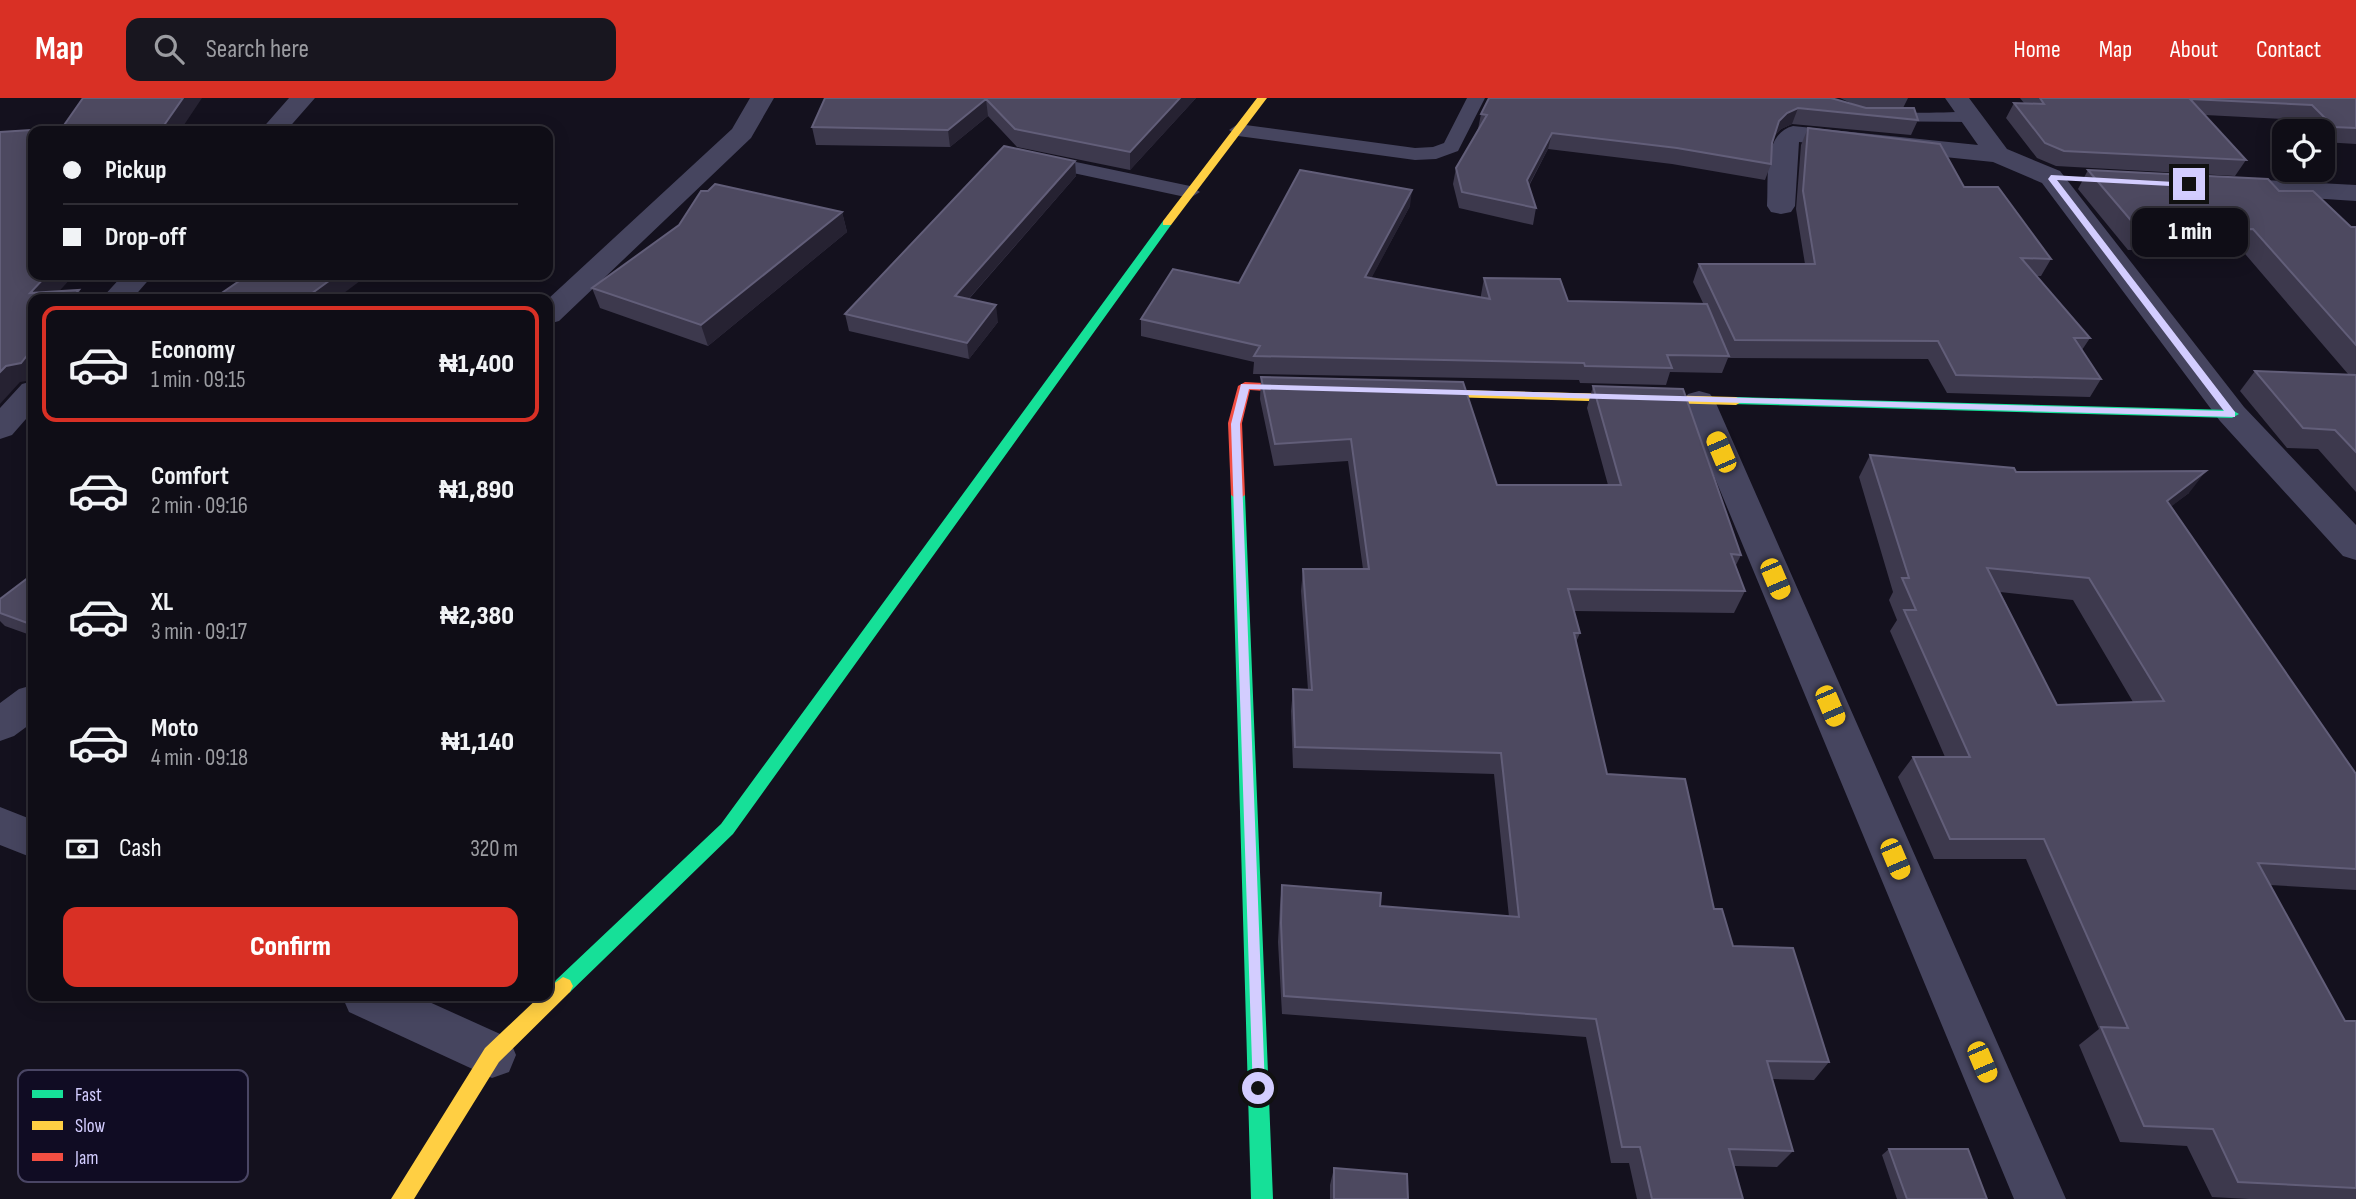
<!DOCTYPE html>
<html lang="en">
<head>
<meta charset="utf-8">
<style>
	:root { --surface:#0f0d16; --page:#18161f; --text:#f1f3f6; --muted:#9b9ca1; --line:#2f2d35; --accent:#d93025 }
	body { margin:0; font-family:"Sofia Sans Condensed",sans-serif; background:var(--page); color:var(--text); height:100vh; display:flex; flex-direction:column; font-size:26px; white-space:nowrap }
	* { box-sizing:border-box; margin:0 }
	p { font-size:23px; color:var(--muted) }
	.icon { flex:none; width:38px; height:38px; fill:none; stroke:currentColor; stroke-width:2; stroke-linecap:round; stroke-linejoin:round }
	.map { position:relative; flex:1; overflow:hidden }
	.side { position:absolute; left:28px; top:196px; width:525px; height:707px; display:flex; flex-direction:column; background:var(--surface); border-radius:14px; box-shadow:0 4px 18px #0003,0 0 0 2px var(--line) }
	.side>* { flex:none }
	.hud { position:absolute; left:28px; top:28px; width:525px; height:154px; border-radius:14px; box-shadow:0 4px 18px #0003,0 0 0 2px var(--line); display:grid; align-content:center; height:154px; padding:0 35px; background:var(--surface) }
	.controls { position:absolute; left:2272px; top:21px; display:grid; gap:14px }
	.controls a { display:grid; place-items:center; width:63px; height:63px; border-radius:14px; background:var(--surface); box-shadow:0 4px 18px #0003,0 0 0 2px var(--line); font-size:35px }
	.end { position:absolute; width:32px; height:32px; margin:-16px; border:9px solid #d3cdff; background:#111; box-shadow:0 0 0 4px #111 }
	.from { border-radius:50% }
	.bubble { position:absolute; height:49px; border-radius:14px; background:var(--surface); box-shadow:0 4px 18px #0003,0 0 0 2px var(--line); font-size:23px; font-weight:800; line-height:49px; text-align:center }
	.car { position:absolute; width:21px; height:42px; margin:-21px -10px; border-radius:9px; box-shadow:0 0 5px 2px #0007; background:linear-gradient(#f5c518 24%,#345 0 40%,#f5c518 0 76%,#345 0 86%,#f5c518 0) }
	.hud b { display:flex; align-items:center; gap:24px; height:66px; font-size:26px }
	.hud b+b { border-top:2px solid var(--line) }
	.hud i { width:18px; height:18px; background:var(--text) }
	ul { padding:12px 0 0; list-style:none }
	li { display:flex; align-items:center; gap:21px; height:116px; margin:0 14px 10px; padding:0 21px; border:4px solid transparent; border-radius:14px }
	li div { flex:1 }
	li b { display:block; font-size:26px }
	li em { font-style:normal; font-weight:800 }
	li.current { border-color:var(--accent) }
	li>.icon { width:63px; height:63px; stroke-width:1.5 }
	.pay { display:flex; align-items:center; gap:18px; height:77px; padding:0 35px; font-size:26px }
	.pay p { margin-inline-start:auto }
	.cta { display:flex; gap:14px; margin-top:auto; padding:14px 35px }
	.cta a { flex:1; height:80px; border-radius:14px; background:var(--accent); color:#fff; font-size:28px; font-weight:800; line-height:80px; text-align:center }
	header { display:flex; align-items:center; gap:42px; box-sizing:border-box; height:98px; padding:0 35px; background:var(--accent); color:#fff }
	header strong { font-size:33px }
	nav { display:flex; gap:38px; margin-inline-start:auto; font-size:24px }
	.search { width:490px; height:63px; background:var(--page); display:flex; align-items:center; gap:18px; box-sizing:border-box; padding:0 24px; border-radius:14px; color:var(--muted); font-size:26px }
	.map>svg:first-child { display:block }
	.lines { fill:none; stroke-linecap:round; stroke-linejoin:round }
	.lane { fill:#46455f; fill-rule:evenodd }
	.street { fill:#46455f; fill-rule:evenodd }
	.fast { fill:#16e098; fill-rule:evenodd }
	.slow { fill:#ffcf43; fill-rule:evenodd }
	.jam { fill:#f24e42; fill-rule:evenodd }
	.wall { fill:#3d394d; fill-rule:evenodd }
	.shaded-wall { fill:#262232 }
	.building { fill:#4d4960; stroke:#625e79; stroke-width:2; fill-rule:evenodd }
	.route { fill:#d3cdff }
	.key { fill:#100c23; stroke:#4a4665; stroke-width:2 }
	.key-label { font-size:19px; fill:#d3cdff }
</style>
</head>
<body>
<header>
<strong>Map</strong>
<div class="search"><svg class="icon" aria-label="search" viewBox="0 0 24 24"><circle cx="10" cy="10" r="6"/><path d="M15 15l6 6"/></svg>Search here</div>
<nav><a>Home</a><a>Map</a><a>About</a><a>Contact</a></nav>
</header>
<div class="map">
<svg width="2356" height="1101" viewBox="0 0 2356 1101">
	<rect width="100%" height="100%" fill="#14111e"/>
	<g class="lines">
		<path class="lane" d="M1467,0H1485L1458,53L1436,61L1415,62L1238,38L1229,32L1238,26L1415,50L1433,49L1444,45Z
			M1816,0H1834C1848,21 1946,13 1972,14L1981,19L1972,24L1860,23L1825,13Z
			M1038,56L1190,88L1200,94L1190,100L1031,66L1029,62L1031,58Z"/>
		<path class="street" d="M289,0H315L286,33H260Z
			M750,0H774L751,40L559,223L548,226V201L732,31Z
			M1945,0H1969L2007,51L2060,73L2244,309L2356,427V462L2343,458L2220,323L2042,85L1993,64L1799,44L1795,108L1791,114L1781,116L1771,114L1767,108C1769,82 1762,36 1793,28L1978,47Z
			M2225,80L2356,87V103L2216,94L2212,88L2216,82Z
			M123,177H153L132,201H101Z
			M33,283V313L12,337L0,341V310L22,286Z
			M1699,293L1710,296L1715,303L2066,1101H2014L1683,303L1688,296Z
			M33,587V624L14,638L0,643V605L19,591Z
			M0,709L33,722V760L0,747Z
			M342,898H416L509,940L516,957L509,974L492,980L349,914Z"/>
		<path class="fast" d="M1167,122L1171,123V127L733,736L570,894L563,897L556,894L553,888L556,882L721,726L1163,123Z
			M1736,299L2232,312L2239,316L2232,320L1731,306V300Z
			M1238,392L1245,397L1273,1101H1251L1231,397Z"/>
		<path class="slow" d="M1257,0H1267L1171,127H1163V123Z
			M1416,291L1736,299L1743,303L1736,307L1411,298L1409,295Z
			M563,879L570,882L573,888L570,894L499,964L414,1101H391L485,950L540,898H548V890Z"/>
		<path class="jam" d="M1245,284L1314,288L1321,292L1314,296L1250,292L1242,325L1245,397L1238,402L1231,397L1228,325L1238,288Z"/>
	</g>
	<path class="wall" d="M825,0H1196L1130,72L1017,49L988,18L950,49L816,47L812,29Z
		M1840,0H1908L1903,10L1918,22L1911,37L1792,26L1781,31L1774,38L1772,45L1771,66L1765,82L1672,66L1548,51L1529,88L1536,110L1533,127L1459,110L1453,86L1456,70L1478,31L1481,16L1855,7Z
		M2020,0H2356V46L2323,44L2322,43V33H2313L2302,22L2205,17L2246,62L2235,78L2056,68L2037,60L2006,20L2014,5H2024Z
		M1808,30L1964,89L2051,161L2041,178H2036L2090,240L2082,252L2101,281L2090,299L1947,295L1928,261L1728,260L1722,275L1670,274L1666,287L1580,285L1579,282L1253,276L1254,264L1141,238V221L1239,185L1410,108L1371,180L1481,200V197L1484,180L1568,203L1703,205L1693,184L1699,166H1805L1796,111L1801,47Z
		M1075,63L1076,78L969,201L998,224L969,261L849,233L845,216Z
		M2088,72L2279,93L2351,129H2356V394L2318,351L2287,350L2240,293L2255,273L2348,276L2240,150L2128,152L2078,91Z
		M842,114L847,134L708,248L600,210L592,190Z
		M1261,279L1497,387H1608L1587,310L1593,288L1741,457L1735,469L1745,493L1734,515L1574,513L1580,535L1576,544L1607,676L1714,811L1733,848L1829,964L1814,982L1772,981L1793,1053L1777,1069L1734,1068L1743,1101H1637L1629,1065H1611L1586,939L1282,916L1278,844L1280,807L1282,787L1380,808L1509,819L1494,676L1293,670L1291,613L1293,591L1308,592L1301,493L1303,471H1363L1348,363L1274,368L1260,301Z
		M1870,357L2189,395L2171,408L2356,676V792L2270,787L2345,923H2356V1101H2249L2212,1099L2187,1048L2120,1044L2079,947L2099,931L2026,761H1934L1898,679L1913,659H1945L1890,533L1897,522L1889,502L1893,494L1859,379ZM2000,494L2073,502L2133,604L2057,607Z
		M33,476V538L5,528L0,523V501Z
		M1889,1051L1987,1101H1897L1882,1057Z
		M1334,1070L1408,1101H1330V1087Z"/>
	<path class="shaded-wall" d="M183,0H202L180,33H160Z
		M1180,0H1196L1130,72V54Z
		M986,1L988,18L950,49L948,32Z
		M1798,10L1792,26L1781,31L1774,39L1779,23L1787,15Z
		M1552,35L1548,51L1523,98L1527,82Z
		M1075,63L1076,78L957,214L955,198Z
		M1412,92L1410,108L1363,196L1365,179Z
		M842,114L847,134L708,248L701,227Z
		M47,177H74L52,201L30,195Z
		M337,177H368L336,201H304Z
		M79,192L85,201H71Z
		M996,207L998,224L969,261L967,245Z
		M33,250V282L20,284L0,306V274L6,268Z
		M2206,373L2189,395L2151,424L2167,403Z"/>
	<path class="building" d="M83,0H183L160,33H33V177H47L30,195L79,192L71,201H33V250L21,265L6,268L0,274V34L62,30Z
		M825,0H1180L1130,54L1015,31L986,1L948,32L812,29Z
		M1489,0H1831L1866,10H1914L1918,22L1798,10L1787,15L1779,23L1772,45L1771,66L1677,50L1552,35L1527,82L1536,110L1462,94L1456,70L1487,17L1481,16Z
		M2040,0H2356V30L2334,29L2312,7L2190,1L2246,62L2064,53L2045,45L2014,5L2044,6Z
		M1808,30L1940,46L1964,89H1998L2051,161L2021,160L2090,240H2074L2101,281L1956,277L1938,243L1735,242L1699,166H1815L1803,93Z
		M1004,48L1075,63L955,198L996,207L967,245L845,216Z
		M1300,72L1412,92L1365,179L1490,201L1484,180L1560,181L1568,203L1707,206L1729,258L1667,257L1672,270L1585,268L1584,265L1254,258L1260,248L1141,221L1173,171L1239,185Z
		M2088,72L2268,81L2279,93H2313L2351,129H2356V247L2253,131L2140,133Z
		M715,86L842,114L701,227L592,190L679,127L701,93H708Z
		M248,177H337L304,201H213Z
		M2255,273L2356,277V354L2335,332L2303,330Z
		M1261,279L1463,284L1497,387H1621L1593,288L1683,291L1741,457L1731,456L1745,493L1568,491L1580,535H1574L1607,676L1685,681L1714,811H1722L1733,848L1793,850L1829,964L1767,963L1793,1053L1729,1051L1743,1101H1652L1640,1049H1622L1596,921L1284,898L1281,825L1282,787L1381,795L1380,808L1519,819L1501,655L1295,649L1293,591L1312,592L1303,471H1369L1351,341L1275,346Z
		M1870,357L2014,370L2016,374L2206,373L2167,403L2356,676V771L2258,765L2345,923H2356V1090L2238,1084L2213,1031L2144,1028L2101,929L2128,930L2044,741H1950L1913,659H1970L1904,512H1916L1902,480H1909ZM1987,470L2089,480L2164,603L2057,607Z
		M33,476V527L0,515V501Z
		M1889,1051H1968L1987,1101H1907Z
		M1334,1070L1407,1076L1408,1101H1334Z"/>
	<path class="route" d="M2051,77L2192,85L2189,89L2057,82L2235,314V319L1249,291L1240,326L1265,990L1263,995L1258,997L1253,995L1231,326L1241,286L2224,313L2048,81Z"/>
	<rect x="18" y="972" width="230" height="112" rx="10" class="key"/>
	<rect x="32" y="992" width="31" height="8" fill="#16e098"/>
	<rect x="32" y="1023" width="31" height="9" fill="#ffcf43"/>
	<rect x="32" y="1055" width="31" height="8" fill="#f24e42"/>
	<g class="key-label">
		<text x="75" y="1003">Fast</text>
		<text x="75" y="1034">Slow</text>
		<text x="75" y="1066">Jam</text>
	</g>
</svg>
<div class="controls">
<a><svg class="icon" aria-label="locate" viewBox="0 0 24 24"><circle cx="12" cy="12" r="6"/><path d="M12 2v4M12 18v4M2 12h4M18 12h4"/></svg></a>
</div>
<i class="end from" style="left:1258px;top:990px"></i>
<i class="end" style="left:2189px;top:86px"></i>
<div class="bubble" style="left:2132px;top:110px;width:116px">1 min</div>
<i class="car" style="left:1721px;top:354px;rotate:337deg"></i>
<i class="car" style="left:1775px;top:481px;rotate:157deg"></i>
<i class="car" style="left:1830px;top:608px;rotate:157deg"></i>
<i class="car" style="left:1895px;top:761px;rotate:157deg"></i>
<i class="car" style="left:1982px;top:964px;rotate:157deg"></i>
<div class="hud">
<b><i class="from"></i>Pickup</b>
<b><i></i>Drop-off</b>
</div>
<section class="side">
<ul>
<li class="current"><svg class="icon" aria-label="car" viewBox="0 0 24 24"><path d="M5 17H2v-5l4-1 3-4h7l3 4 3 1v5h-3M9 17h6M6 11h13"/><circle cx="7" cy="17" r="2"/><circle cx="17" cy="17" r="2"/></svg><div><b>Economy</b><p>1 min · 09:15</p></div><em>₦1,400</em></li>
<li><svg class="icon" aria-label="car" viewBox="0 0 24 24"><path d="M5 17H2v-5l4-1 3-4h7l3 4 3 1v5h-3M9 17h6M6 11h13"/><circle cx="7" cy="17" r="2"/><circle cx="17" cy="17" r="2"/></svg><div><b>Comfort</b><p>2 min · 09:16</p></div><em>₦1,890</em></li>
<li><svg class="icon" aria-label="car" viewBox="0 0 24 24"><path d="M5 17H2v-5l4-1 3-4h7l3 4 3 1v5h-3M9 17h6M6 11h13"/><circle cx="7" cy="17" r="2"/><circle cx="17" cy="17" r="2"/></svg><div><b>XL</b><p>3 min · 09:17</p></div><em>₦2,380</em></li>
<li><svg class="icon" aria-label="car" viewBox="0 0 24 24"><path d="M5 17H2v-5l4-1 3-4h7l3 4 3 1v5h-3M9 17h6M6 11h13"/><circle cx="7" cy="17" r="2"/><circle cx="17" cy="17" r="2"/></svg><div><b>Moto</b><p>4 min · 09:18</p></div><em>₦1,140</em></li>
</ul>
<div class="pay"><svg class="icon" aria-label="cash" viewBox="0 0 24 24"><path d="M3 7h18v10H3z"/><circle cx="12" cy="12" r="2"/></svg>Cash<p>320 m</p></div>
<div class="cta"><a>Confirm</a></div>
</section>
</div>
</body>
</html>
